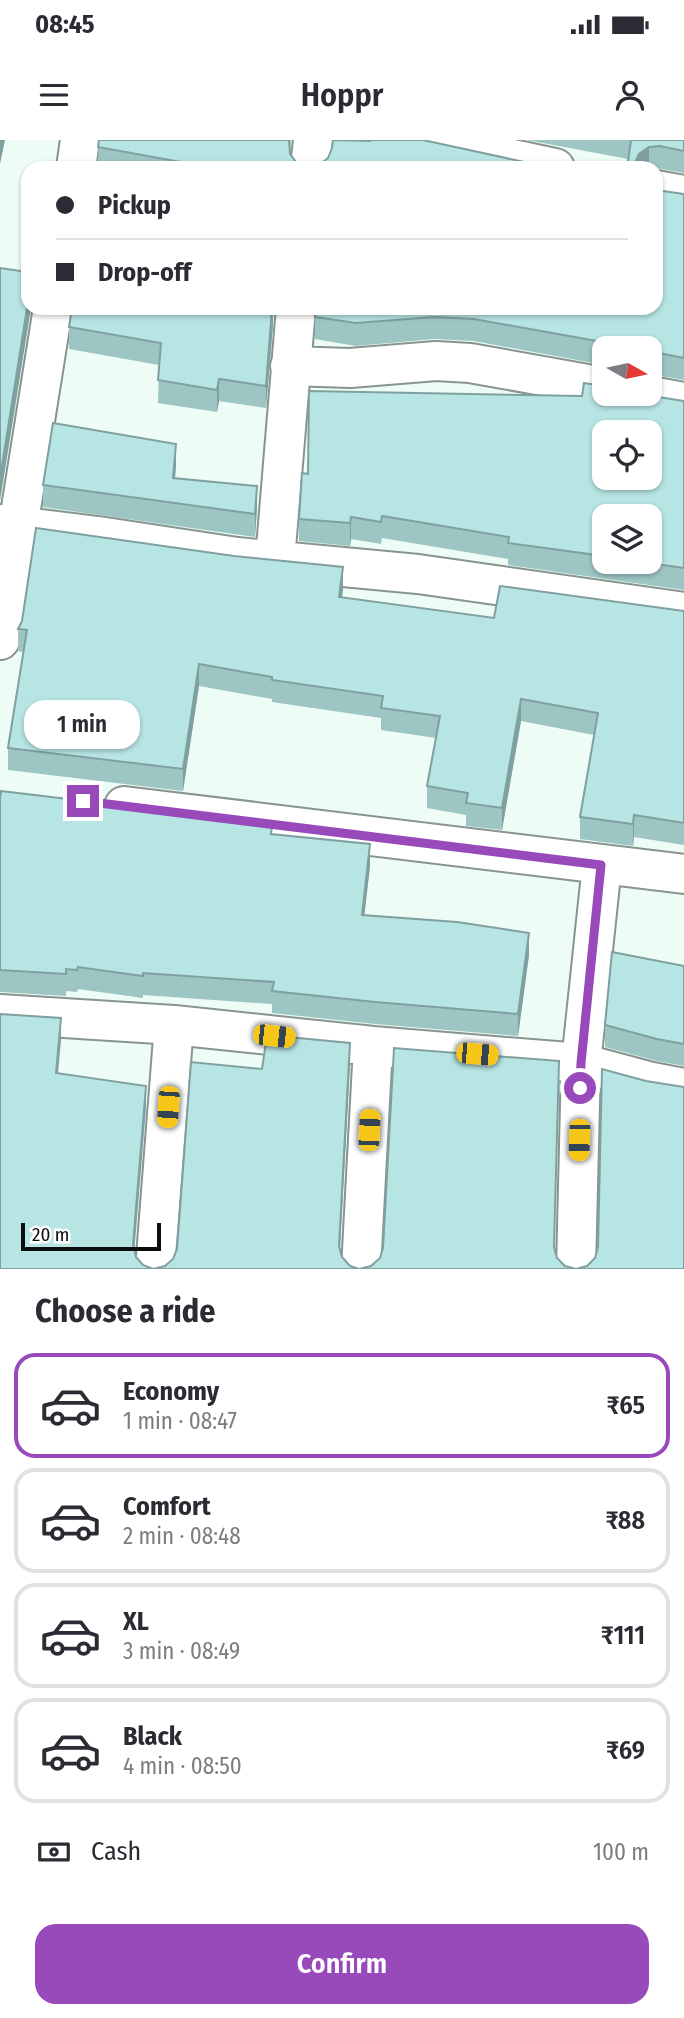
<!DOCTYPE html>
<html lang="en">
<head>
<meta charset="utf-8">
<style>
	:root { --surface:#fff; --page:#f7f7f7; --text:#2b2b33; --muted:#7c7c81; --line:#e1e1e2; --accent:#984abb }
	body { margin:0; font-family:"Fira Sans Condensed",sans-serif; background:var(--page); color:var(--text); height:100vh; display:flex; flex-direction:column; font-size:26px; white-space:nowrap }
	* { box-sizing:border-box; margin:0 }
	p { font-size:23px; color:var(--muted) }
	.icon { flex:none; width:38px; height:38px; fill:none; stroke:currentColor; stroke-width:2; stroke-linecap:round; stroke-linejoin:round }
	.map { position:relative; height:1129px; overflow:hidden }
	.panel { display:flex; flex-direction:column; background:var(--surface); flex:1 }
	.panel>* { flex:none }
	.banner { position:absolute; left:21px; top:21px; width:642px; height:154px; border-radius:21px; box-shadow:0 2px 5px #0004; display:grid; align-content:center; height:154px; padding:0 35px; background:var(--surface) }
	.needle { width:46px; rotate:99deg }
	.buttons { position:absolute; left:592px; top:196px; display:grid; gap:14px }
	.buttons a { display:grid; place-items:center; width:70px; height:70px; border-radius:14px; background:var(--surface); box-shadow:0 2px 5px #0004; font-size:35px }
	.scale { position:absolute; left:21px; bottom:18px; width:140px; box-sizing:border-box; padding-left:7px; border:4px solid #0a0e0c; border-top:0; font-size:19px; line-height:24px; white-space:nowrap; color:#0a0e0c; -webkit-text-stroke:5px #fff; paint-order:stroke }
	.end { position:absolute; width:32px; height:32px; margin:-16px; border:9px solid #984abb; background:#fff; box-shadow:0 0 0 4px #fff }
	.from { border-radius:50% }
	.bubble { position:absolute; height:49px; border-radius:21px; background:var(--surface); box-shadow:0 2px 5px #0004; font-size:23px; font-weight:600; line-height:49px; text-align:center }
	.car { position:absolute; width:21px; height:42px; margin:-21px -10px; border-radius:9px; box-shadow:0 0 5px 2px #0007; background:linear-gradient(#f5c518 24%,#345 0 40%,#f5c518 0 76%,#345 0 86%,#f5c518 0) }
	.banner b { display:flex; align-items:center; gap:24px; height:66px; font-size:26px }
	.banner b+b { border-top:2px solid var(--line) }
	.banner i { width:18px; height:18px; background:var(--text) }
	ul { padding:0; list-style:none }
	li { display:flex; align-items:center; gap:21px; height:105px; margin:0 14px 10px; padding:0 21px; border:4px solid var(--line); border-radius:21px }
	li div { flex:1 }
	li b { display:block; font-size:26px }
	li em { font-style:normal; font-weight:600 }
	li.selected { border-color:var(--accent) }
	li>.icon { width:63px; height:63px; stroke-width:1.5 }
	h2 { padding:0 35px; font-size:32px; line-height:84px }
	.pay { display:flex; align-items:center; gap:18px; height:77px; padding:0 35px; font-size:26px }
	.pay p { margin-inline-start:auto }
	.cta { display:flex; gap:14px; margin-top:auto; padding:14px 35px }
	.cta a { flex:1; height:80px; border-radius:21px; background:var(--accent); color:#fff; font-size:28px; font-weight:600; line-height:80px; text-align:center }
	.status { display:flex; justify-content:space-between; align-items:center; height:49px; padding:0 35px; background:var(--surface); direction:ltr }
	.status svg { height:19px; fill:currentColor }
	header { display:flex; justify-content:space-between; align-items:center; height:91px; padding:0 35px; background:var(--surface); font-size:32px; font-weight:600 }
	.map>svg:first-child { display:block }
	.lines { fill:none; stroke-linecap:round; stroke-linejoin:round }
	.street-casing { stroke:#87958e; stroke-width:42 }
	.street { stroke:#fff; stroke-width:38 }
	.wall { fill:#9dc5c4; fill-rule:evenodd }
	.shaded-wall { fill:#80a0a0 }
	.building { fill:#b7e5e4; stroke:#80a0a0; stroke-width:2; fill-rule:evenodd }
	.route { stroke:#984abb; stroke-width:9 }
</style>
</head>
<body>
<div class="status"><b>08:45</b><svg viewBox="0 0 49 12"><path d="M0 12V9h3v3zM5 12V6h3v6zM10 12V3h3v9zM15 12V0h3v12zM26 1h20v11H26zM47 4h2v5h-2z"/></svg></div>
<header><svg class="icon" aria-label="menu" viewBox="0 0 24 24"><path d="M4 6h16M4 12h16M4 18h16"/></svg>Hoppr<svg class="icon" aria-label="person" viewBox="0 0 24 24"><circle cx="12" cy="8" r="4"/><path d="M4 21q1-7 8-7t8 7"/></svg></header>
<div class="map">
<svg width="684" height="1129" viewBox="0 0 684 1129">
	<rect width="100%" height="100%" fill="#edfcf5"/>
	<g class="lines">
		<defs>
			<path id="street" d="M423,0L555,28
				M76,28L80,0
				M310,28L313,0
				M656,50L684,55
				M290,226L350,228L436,221L470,223L604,247
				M640,254L684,262
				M0,384L98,396L237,417L418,434L684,472
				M275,420L296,168
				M0,500L53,168
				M124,666L684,734
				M0,874L174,885L373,906L581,923L652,942L684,948
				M155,1129L174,885
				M361,1129L373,906
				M576,1129L581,923L602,725"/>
		</defs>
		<use href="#street" class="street-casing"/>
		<use href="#street" class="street"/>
	</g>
	<path class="wall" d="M99,0H291L290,14L297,23L307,27L529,28H98Z
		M527,0H684V33L656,28H627L628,19Z
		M680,54H684V240L649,234V208H604V225L474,201L434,199L356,206L315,199V177L656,168Z
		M273,185L266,268L219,261L217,272L158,263L159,225L69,209V187Z
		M604,254L684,261V450L508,425V419L382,398L381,404L351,399L350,406L299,401V379L308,334L582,256ZM604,376L649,422H604Z
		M176,326L175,338L257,368L255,397L43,367V345Z
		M343,449L342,457L494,478L684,471V705L634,697L633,706L580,699V677L594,595L521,581L502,690L466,686V675L427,668V646L436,598L381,590V578L272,562V559L199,546L183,651L8,630V608L23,512L18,511V489Z
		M0,658L176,675L272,694L370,726L364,775L529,815L518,896L375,884L272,873V864L143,855V858L78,849L77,852L66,851V856L0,852Z
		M684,826V926L657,921L605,907V885Z"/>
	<path class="shaded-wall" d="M0,0H5L0,24Z
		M649,7V28H634V25L639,14Z
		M28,162V168H31L0,361V338Z
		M273,168V185L266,268V246Z
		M219,239V261L217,272V250Z
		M176,304V326L173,360V338Z
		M257,346V368L255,397V374Z
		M351,377V399L350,406V383Z
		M343,427V449L339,479V457Z
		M199,524V546L183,651V629Z
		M521,559V581L502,690V668Z
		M634,675V697L633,706V684Z
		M370,704V726L362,797V775Z
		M529,793V815L518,896V874Z
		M61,878V900L56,955V933Z
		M350,903V926L339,1128V1106Z
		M146,946V968L133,1127V1105Z"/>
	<path class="building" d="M99,0H289L290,14L297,23L307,27L319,25L328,18L332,8L333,0L370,1V0H423L529,23L528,28H180L181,22L98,7Z
		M631,0H684V11L660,6L649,7L639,14L634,25L635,28H627Z
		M656,50L684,54V218L649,211V208H618L608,203L474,179L434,177L356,183L315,177L316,168H656Z
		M0,128L28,132V162L0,338Z
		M72,168H272L266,246L219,239L217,250L158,240L161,203L69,187Z
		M584,243L604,246V254H639L684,261V428L642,422H649V376H604V416L508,403L509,397L382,376L381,382L351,377L350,383L299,379L302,333L308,334L309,251L582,256ZM604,292H649V338H604Z
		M53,283L176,304L173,338L257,346L255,374L43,345Z
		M36,388L234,416L343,427L339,457L494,478L500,446L684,471V683L634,675L633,684L580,677L598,573L521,559L502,668L466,663L468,653L427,646L440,576L381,568L383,556L272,540V537L199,524L183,629L8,608L27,490L18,489L22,481Z
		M1,651L176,672V675L272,686L271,694L370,704L362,775L457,782L529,793L518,874L375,862L272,851L274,842L143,833V836L78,827L77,830L66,829V834L0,830V658Z
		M612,812L684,826V904L657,899L605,885Z
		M0,874L61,878L56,933L146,946L133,1105L136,1117L143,1125L153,1129L165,1126L173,1119L177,1109L191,922L262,929L267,895L350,903L339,1106L342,1117L350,1126L359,1129L371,1126L380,1118L383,1108L394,908L559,921L554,1107L557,1118L565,1126L576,1129L587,1126L595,1118L598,1107L602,929L646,941L684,947V1129H0Z"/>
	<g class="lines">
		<path class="route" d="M83,661L601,725L581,923L580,948"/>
	</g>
</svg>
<div class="buttons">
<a><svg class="needle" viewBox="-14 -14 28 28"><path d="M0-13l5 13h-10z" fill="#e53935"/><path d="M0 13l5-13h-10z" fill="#7c7c81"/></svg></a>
<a><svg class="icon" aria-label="locate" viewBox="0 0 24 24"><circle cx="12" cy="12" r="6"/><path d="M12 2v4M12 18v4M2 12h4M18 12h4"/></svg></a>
<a><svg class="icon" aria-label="layers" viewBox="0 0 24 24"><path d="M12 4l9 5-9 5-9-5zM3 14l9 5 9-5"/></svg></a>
</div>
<div class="scale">20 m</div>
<i class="end from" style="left:580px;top:948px"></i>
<i class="end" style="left:83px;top:661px"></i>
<div class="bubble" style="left:24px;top:560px;width:116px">1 min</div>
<i class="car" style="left:274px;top:896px;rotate:96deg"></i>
<i class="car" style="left:477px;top:914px;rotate:95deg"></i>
<i class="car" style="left:168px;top:967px;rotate:184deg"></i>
<i class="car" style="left:369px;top:990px;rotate:3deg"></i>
<i class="car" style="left:579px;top:1000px;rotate:182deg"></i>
<div class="banner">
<b><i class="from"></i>Pickup</b>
<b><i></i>Drop-off</b>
</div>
</div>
<section class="panel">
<h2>Choose a ride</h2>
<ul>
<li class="selected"><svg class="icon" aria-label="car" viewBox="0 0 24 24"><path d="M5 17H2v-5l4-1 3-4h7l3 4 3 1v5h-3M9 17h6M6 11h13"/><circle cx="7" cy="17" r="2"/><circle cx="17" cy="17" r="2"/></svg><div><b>Economy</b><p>1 min · 08:47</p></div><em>₹65</em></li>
<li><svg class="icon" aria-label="car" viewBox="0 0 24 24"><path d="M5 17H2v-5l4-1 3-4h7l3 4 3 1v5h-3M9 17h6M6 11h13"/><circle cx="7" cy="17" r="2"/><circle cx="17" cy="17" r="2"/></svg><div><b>Comfort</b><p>2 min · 08:48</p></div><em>₹88</em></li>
<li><svg class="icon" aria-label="car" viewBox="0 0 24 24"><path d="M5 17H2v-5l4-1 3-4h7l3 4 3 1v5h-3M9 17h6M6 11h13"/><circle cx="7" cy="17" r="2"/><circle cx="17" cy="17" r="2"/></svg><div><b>XL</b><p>3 min · 08:49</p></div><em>₹111</em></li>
<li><svg class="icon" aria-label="car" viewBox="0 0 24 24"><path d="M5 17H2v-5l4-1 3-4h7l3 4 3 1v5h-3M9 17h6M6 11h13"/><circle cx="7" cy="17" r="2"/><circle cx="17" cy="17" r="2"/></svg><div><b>Black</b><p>4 min · 08:50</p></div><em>₹69</em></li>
</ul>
<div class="pay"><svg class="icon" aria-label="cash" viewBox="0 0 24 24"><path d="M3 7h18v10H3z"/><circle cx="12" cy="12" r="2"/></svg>Cash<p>100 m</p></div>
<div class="cta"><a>Confirm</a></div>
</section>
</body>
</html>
